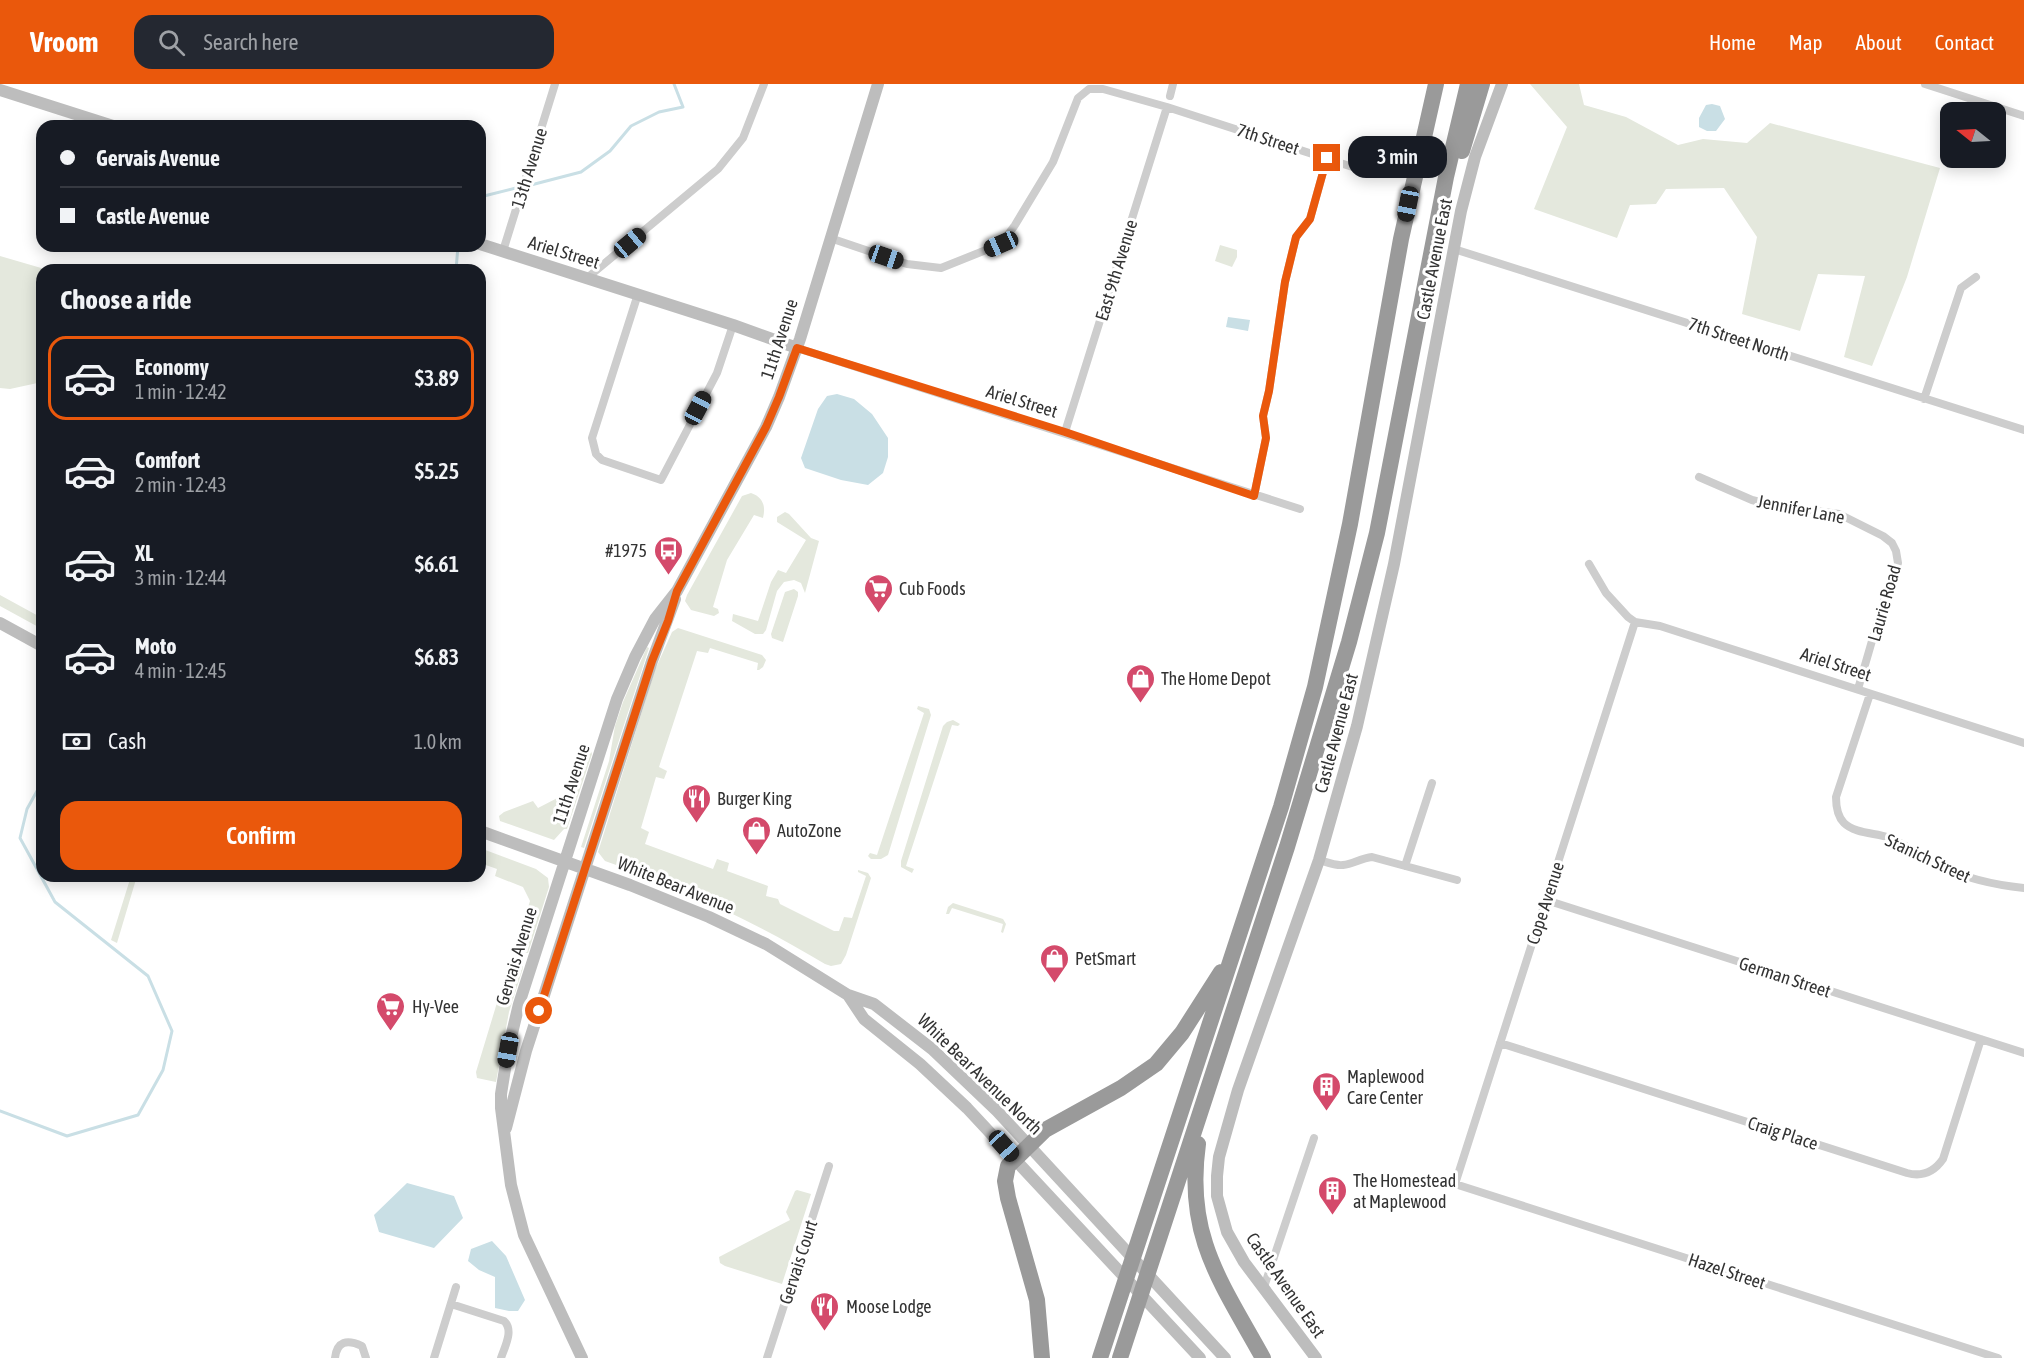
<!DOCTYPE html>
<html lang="en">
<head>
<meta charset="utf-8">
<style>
	:root { --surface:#171b24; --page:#242831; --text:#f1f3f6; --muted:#9ea1a6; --line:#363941; --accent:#ea580c }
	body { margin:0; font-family:"Asap Condensed",sans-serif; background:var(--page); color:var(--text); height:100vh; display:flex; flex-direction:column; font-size:22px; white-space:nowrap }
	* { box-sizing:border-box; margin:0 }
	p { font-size:20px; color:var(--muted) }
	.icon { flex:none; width:33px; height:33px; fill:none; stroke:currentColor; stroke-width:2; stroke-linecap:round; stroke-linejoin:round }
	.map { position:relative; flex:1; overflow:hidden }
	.panel { position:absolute; left:36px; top:180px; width:450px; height:618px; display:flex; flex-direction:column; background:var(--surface); border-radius:18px; box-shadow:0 3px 15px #0003 }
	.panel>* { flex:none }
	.banner { position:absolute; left:36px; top:36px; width:450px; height:132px; border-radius:18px; box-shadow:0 3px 15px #0003; display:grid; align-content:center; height:132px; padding:0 24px; background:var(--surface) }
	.needle { width:39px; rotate:288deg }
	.buttons { position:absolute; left:1940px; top:18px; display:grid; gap:12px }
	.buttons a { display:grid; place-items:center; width:66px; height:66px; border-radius:12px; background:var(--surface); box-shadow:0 3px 15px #0003; font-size:30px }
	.end { position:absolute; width:27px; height:27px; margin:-14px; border:8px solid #ea580c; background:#fff; box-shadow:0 0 0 3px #fff }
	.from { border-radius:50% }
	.bubble { position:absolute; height:42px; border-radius:18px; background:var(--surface); box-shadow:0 3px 15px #0003; font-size:20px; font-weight:600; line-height:42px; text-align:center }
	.car { position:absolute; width:18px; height:36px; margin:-18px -9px; border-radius:8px; box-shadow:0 0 4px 2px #0007; background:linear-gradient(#222 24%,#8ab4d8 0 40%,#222 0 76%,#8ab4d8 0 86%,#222 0) }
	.banner b { display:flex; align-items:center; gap:21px; height:57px; font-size:22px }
	.banner b+b { border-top:2px solid var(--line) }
	.banner i { width:15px; height:15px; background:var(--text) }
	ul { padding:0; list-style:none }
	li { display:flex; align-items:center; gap:18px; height:84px; margin:0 12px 9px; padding:0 12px; border:3px solid transparent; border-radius:18px }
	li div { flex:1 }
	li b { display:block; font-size:22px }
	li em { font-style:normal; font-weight:600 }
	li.active { border-color:var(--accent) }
	li>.icon { width:54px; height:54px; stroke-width:1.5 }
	h2 { padding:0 24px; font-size:27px; line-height:72px }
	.pay { display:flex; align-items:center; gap:15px; height:66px; padding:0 24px; font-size:22px }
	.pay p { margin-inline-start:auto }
	.primary-button { display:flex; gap:12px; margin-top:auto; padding:12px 24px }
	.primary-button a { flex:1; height:69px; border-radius:18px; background:var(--accent); color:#fff; font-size:24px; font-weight:600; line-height:69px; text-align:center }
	header { display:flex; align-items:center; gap:36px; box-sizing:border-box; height:84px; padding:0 30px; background:var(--accent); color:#fff }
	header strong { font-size:28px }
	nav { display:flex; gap:33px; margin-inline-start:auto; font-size:21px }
	.search { width:420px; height:54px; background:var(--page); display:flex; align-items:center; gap:15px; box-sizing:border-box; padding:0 21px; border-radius:18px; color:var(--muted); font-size:22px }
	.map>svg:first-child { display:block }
	.green { fill:#e4e8dd }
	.water { fill:#c9dfe5 }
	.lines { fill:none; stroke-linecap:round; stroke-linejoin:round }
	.stream { stroke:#c9dfe5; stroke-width:3 }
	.street { stroke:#cdcdcd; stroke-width:8 }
	.secondary { stroke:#bdbdbd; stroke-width:12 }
	.highway { stroke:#9a9a9a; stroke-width:16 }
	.route { stroke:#ea580c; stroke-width:8 }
	.labels { text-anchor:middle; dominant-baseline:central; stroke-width:6; stroke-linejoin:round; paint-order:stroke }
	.street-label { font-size:18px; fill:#333; stroke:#fff }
	.poi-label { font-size:18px; fill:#333; stroke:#fff; text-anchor:start }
</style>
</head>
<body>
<header>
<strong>Vroom</strong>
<div class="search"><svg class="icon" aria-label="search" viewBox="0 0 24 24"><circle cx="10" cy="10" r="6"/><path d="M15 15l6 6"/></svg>Search here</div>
<nav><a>Home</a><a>Map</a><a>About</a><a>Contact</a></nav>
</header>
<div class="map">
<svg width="2024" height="1274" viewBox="0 0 2024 1274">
	<rect width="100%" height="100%" fill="#fff"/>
	<path class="green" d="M1530,0H1579L1584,21L1626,33L1678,61L1703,55L1747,59L1770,39L1940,84L1907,193L1872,282L1844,273L1865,192L1818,190L1800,247L1742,230L1757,153L1724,104L1666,105L1656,120L1630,121L1617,154L1534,125L1567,43Z
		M1220,161L1237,166V173L1232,183L1215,177Z
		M0,172L48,186H42V298L10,305L0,304Z
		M751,409C763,413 766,422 763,434L754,431L727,476L713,523L718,525L719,529L714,532L691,526L685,517L687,511L742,412Z
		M785,428L789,430L811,454L819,457L805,509L801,499L794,496L784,498L777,507L766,546L763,550H755L732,537L733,530L758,537L771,498L778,486L786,489L806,456L777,438V433Z
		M794,505L798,508V512L783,558L772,554L771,550L785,508Z
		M0,511L42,534V545L0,522Z
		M678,544L762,571L766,576L763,583L759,586H757L758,579L710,564L708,569L697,567L659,683L667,687L664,695L656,693L641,744L649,748L645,760L713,785L717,775L729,779L727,787L768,802L766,812L778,815L780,820L834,847H839L844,833L852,834L866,792L858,788V786L868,789L871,794L846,871L841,880L831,882L825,880C753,837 684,805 605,777L598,768L655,586L672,548Z
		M647,563L649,564L584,764L581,763L609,677L615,642L623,618Z
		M918,622L929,625L931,631L888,771L881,775H871L868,772L870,769L877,771L924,629L917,625Z
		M953,636L960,640L958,642L952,641L906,782L914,785L912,789L901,783V777L943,642L947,638Z
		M581,660L590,664L592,670L567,745H564L554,756L500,737L499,732L504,728L533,717L538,724L567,709Z
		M480,764L536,785L548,794L549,803L528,869H522L516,861L530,817L523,803L495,792L497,785L480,779Z
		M131,792H137L117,859L111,856Z
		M953,819L1003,835L1006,840L1003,849L1001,848L1003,840L952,824L949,830H946L948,823Z
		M515,882H523V884L509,928L496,998L477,994L476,988L506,889Z
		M797,1106L811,1110L782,1200L725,1182L720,1179L719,1173L790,1136L786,1128L795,1107Z"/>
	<path class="water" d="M1712,20L1720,22L1725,35L1716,47H1707L1699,43V34L1706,21Z
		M1228,233L1250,236L1248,247L1226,243Z
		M837,310L854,315L872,330L888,354V373L883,389L868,401L841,396L805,384L801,374L818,325L827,312Z
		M407,1099L454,1112L463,1134L434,1164L379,1148L374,1131Z
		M492,1157L506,1172L525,1216L518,1227H509L495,1224V1193L479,1186L468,1177L471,1165Z"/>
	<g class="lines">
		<path class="stream" d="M527,102L581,88L610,67L631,42L659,28L683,23L674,0
			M480,113L520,103
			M456,186L458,162
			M0,1027L67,1052L138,1031L163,986L172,947L148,892L55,818L20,754L27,725L42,698"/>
		<path class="street" d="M1925,0L2024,32
			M1170,12L1173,0
			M830,154L907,180L941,184L1001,160L1015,141L1053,78L1078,14L1089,5H1103L1167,23L1368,88
			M1454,165L2024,346
			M503,167L555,0
			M587,194L718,85L743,54L764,0
			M638,210L592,354L596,370L602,376L661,396L717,289L733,241
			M797,264L1300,425
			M1924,315L1961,204L1976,193
			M1065,348L1167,23
			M1699,393L1752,416L1772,421L1839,430L1883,452L1892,459L1896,467L1898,479L1883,519L1858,605
			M1254,412L1266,354L1263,332L1269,307L1285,198L1296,153L1310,135L1327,74
			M1589,480L1606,509L1628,533L1635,538L1660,542L2024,659
			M1635,538L1455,1100L1998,1274
			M1870,610L1836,713C1836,722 1837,732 1844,739C1854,749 1874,749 1887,753C1906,760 1922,773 1940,782C1967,795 1995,801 2024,804
			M1319,776C1326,778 1336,782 1343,781C1353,780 1361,774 1372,773L1457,796
			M1405,782L1432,699
			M1546,816L2024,969
			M1500,959L1907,1089C1922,1093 1934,1088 1943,1075L1981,955
			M1264,1203L1314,1054
			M451,1220L504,1237C514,1246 505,1262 501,1274
			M335,1274C337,1257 347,1255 362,1262L366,1274
			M434,1274L456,1203
			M767,1274L829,1082"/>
		<path class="secondary" d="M0,6L113,42
			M480,160L733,241L797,264
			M0,539L42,562
			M480,747L630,801L709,833L766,860L848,911L874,920L932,965L997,1027L1225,1274
			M848,911L864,935L920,980L967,1024L1200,1274
			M506,1044L526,967L652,577L675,515
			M582,1274L524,1151L511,1101L501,1024V1010L508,966L519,920L617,615L635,573L655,535L677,507L766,343L779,313L800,255L878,0
			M1316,1274L1244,1178L1227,1148L1217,1112V1092L1219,1073L1238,1006L1319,776L1357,642L1394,480L1461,127L1475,73L1502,0"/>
		<path class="highway" d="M1462,67L1482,0
			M1198,1060C1185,1152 1221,1198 1263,1274
			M1042,1274L1037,1216L1008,1114L1005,1097L1008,1082L1045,1046L1121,1004L1156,980L1182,949L1221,888
			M1100,1274L1281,723L1315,603L1350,440L1401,155L1436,0
			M1120,1274L1287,763L1349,558L1377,449L1446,93L1468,0"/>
	</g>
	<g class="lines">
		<path class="route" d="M539,927L652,577L668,537L677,507L766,343L779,313L797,264L1065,348L1254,412L1266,354L1263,332L1269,307L1285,198L1296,153L1310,135L1327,74"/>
	</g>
	<defs>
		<symbol id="bus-pin" viewBox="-11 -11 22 30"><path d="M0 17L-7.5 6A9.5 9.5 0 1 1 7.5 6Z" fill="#d44a6b" stroke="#fff"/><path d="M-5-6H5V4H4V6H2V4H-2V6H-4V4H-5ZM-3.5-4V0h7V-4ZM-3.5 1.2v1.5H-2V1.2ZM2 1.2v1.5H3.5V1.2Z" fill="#fff"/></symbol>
		<symbol id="supermarket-pin" viewBox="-11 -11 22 30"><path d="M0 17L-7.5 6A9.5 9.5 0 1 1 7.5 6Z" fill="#d44a6b" stroke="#fff"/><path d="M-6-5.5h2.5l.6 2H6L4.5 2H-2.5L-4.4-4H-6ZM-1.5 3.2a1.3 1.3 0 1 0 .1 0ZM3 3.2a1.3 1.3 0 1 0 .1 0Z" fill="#fff"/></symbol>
		<symbol id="shop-pin" viewBox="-11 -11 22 30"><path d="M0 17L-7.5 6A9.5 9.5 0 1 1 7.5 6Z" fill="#d44a6b" stroke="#fff"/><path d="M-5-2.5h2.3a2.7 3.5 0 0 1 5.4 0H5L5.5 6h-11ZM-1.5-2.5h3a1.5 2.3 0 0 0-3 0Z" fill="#fff"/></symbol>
		<symbol id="restaurant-pin" viewBox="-11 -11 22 30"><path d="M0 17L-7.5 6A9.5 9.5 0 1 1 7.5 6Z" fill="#d44a6b" stroke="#fff"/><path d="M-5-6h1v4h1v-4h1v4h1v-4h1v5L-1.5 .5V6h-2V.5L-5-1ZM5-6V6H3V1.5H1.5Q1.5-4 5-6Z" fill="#fff"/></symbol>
		<symbol id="building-pin" viewBox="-11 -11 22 30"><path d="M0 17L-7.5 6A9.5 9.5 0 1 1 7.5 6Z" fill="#d44a6b" stroke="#fff"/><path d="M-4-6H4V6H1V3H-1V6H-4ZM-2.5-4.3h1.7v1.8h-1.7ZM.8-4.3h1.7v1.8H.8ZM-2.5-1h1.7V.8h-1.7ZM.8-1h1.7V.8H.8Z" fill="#fff"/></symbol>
	</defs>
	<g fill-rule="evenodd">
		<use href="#bus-pin" x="652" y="450" width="33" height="45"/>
		<use href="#supermarket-pin" x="862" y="488" width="33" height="45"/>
		<use href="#shop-pin" x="1124" y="578" width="33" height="45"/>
		<use href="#restaurant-pin" x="680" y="698" width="33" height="45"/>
		<use href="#shop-pin" x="740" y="730" width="33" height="45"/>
		<use href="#shop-pin" x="1038" y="858" width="33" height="45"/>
		<use href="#supermarket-pin" x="374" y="906" width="33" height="45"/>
		<use href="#building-pin" x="1310" y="986" width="33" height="45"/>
		<use href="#building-pin" x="1316" y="1090" width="33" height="45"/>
		<use href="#restaurant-pin" x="808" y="1206" width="33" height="45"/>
	</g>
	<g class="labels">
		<g class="street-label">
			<text transform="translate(1268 55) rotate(18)">7th Street</text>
			<text transform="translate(529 84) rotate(-73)">13th Avenue</text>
			<text transform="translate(564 168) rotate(17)">Ariel Street</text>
			<text transform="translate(1434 175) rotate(-79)">Castle Avenue East</text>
			<text transform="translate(1116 186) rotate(-73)">East 9th Avenue</text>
			<text transform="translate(779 255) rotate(-72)">11th Avenue</text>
			<text transform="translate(1739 255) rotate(18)">7th Street North</text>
			<text transform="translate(1022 317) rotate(17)">Ariel Street</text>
			<text transform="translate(1801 425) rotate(11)">Jennifer Lane</text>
			<text transform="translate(1884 519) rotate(-74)">Laurie Road</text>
			<text transform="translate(1836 580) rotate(18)">Ariel Street</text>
			<text transform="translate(1336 649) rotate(-75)">Castle Avenue East</text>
			<text transform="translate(571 700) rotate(-72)">11th Avenue</text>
			<text transform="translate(1928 774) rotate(25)">Stanich Street</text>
			<text transform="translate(676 801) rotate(22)">White Bear Avenue</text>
			<text transform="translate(1545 819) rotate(-72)">Cope Avenue</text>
			<text transform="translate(516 872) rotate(-73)">Gervais Avenue</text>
			<text transform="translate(1785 893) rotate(18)">German Street</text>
			<text transform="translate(980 990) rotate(44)">White Bear Avenue North</text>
			<text transform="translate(1783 1049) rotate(18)">Craig Place</text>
			<text transform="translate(798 1178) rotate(-72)">Gervais Court</text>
			<text transform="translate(1727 1187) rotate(18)">Hazel Street</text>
			<text transform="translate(1286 1201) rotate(55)">Castle Avenue East</text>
		</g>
		<g class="poi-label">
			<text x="647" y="466" text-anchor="end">#1975</text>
			<text x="899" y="504">Cub Foods</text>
			<text x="1161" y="594">The Home Depot</text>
			<text x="717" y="714">Burger King</text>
			<text x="777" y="746">AutoZone</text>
			<text x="1075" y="874">PetSmart</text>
			<text x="412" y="922">Hy-Vee</text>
			<text x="1347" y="992">Maplewood<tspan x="1347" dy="21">Care Center</tspan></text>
			<text x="1353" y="1096">The Homestead<tspan x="1353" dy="21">at Maplewood</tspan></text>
			<text x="846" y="1222">Moose Lodge</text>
		</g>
	</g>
</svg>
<div class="buttons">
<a><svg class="needle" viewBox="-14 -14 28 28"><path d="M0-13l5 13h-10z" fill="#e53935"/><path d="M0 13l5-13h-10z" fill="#9ea1a6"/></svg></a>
</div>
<i class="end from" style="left:539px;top:927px"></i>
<i class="end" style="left:1327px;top:74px"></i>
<div class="bubble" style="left:1348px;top:52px;width:99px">3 min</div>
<i class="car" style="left:1408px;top:120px;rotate:191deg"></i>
<i class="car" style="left:630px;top:159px;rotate:50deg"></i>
<i class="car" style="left:1001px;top:160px;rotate:246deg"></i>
<i class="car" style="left:886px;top:173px;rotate:109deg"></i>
<i class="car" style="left:698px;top:324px;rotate:28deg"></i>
<i class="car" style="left:508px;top:966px;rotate:190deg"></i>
<i class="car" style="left:1004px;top:1062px;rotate:138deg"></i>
<div class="banner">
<b><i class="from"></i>Gervais Avenue</b>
<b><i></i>Castle Avenue</b>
</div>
<section class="panel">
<h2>Choose a ride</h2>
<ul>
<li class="active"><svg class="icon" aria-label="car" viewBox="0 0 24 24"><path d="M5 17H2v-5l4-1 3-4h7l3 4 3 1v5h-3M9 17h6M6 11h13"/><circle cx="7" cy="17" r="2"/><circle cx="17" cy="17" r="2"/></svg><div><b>Economy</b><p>1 min · 12:42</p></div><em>$3.89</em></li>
<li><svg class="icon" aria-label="car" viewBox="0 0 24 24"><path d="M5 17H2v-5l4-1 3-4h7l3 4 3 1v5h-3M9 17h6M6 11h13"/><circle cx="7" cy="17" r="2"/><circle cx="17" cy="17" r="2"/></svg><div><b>Comfort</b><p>2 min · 12:43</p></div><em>$5.25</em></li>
<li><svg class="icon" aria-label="car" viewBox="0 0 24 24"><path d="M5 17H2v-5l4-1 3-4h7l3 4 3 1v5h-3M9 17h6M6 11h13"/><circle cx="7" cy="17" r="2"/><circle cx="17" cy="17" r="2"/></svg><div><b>XL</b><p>3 min · 12:44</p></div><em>$6.61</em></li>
<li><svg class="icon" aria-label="car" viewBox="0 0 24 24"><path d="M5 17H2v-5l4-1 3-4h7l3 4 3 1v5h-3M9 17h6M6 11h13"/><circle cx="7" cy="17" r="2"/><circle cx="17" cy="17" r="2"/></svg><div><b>Moto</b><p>4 min · 12:45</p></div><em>$6.83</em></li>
</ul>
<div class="pay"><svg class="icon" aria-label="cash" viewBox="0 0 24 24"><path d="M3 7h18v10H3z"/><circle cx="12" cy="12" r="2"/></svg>Cash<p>1.0 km</p></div>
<div class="primary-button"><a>Confirm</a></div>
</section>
</div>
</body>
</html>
